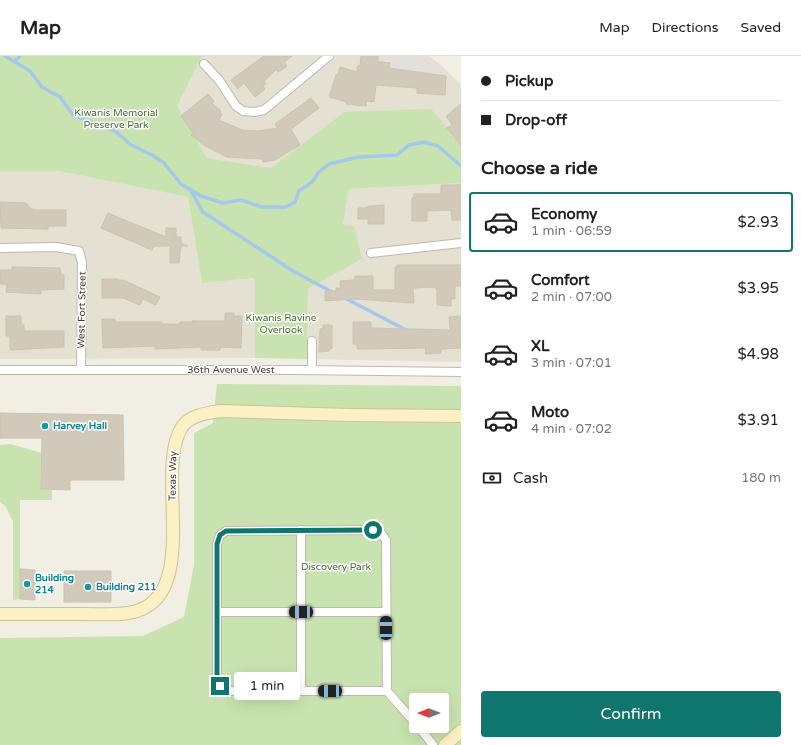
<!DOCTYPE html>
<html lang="en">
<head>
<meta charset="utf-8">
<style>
	:root { --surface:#fff; --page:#f6f6f6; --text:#202124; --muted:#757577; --line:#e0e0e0; --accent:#0f766e }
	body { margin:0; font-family:"Varela Round",sans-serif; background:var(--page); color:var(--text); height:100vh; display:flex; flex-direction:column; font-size:15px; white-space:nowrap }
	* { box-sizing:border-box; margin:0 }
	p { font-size:13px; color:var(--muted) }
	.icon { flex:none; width:22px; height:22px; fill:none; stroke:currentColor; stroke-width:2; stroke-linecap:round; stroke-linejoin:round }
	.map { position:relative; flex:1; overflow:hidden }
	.panel { display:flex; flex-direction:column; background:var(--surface); width:340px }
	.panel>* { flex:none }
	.top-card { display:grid; align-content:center; height:88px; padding:0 20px; background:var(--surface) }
	.needle { width:26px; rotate:270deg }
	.tools { position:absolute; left:409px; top:637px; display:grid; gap:8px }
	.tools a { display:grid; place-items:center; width:40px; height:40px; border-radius:4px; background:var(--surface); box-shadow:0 4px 16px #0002; font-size:20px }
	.end { position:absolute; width:18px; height:18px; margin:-9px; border:5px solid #0f766e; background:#fff; box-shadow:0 0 0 2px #fff }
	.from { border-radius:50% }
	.bubble { position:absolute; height:28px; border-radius:4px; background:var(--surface); box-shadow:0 4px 16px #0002; font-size:13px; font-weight:600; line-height:28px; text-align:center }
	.car { position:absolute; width:12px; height:24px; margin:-12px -6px; border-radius:5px; box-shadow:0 0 3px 1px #0007; background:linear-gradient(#222 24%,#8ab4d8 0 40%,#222 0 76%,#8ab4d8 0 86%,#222 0) }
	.top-card b { display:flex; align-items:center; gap:14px; height:38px; font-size:15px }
	.top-card b+b { border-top:1px solid var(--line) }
	.top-card i { width:10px; height:10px; background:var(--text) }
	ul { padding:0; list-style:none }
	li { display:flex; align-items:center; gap:12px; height:60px; margin:0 8px 6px; padding:0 12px; border:2px solid transparent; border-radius:4px }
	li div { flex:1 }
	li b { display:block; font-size:15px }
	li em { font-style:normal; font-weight:600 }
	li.selected { border-color:var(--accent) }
	li>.icon { width:36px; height:36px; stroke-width:1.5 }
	h2 { padding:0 20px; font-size:18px; line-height:48px }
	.pay { display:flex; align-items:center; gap:10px; height:44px; padding:0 20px; font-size:15px }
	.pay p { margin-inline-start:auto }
	.button { display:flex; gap:8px; margin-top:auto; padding:8px 20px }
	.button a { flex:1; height:46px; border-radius:4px; background:var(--accent); color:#fff; font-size:16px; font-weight:600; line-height:46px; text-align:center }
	header { display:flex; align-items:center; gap:24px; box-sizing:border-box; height:56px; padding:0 20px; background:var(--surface); border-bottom:1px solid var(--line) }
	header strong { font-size:19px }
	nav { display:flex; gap:22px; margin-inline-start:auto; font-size:14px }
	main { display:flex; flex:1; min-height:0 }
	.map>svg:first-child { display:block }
	.residential { fill:#e4e0d2 }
	.green { fill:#c8e3af; fill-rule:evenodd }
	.parking { fill:#e2e0dc }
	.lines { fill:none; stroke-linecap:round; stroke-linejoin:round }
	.stream { stroke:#a3c8eb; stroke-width:3.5 }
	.building { fill:#d1caba; stroke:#ccc2ae }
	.street-casing { stroke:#beb9aa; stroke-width:10 }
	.secondary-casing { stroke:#cec396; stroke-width:14 }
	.street { stroke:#fff; stroke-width:8 }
	.secondary { stroke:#fbf1c4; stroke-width:12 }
	.route { stroke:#0f766e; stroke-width:5 }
	.culture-dot { fill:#0f9aa8; stroke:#fff; stroke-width:1.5 }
	.labels { text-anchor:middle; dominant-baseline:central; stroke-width:3; stroke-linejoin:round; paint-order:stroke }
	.park-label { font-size:10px; fill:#41702c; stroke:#fff }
	.street-label { font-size:10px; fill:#423e34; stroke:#fff }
	.culture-label { font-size:10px; font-weight:bold; fill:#0d838f; stroke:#fff; text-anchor:start }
</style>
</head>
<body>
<header>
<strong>Map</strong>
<nav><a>Map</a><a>Directions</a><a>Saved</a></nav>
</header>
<main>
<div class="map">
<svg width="461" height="689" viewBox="0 0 461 689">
	<rect width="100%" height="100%" fill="#f1eee4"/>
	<path class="residential" d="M202,0H429L440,8L461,29V88L344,56L271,112L207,102L177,50Z
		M0,115H59L188,141L202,227L255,222V302L0,303Z
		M461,127V306L307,303L308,233L362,203L343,169L349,133Z"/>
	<path class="green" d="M0,0H202L177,50L207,102L271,112L344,56L431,53L461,88V127L349,133L343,169L354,170L362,203L308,233L307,303L255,302V222L202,227L188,141L59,115H0Z
		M217,328L461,330V689H0V582L143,580L184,561L194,509V377L213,367ZM416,644H442V670H416Z
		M10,388L42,397L41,433L52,434V444H20V543L13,544V465L5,450L0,446V389Z"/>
	<path class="parking" d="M384,0H423L445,17L391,11L390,6L384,5Z"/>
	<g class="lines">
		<path class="stream" d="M5,0L30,15L42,31L60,41L73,59L115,75L131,89L152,99L164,107L181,128L201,140L223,147L241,144L262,151H286L295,146L299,135L312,126L319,116L329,108L359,101L397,99L409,89L424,86L438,90L461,110
			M15,5L20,0
			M190,133L203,156L293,215L334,237
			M343,241L406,274"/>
	</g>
	<path class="building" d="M264,0H292L284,6L287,10L278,16L276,14L264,25L266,28L263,30L265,33L255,41L244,27L238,33L231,24Z
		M361,0H378V6L390,7L389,12L446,20L445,39L417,37V32L376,29L374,46L367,45L366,50L346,48L347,46L329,41L336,19H338L340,11L357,16V10H360Z
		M208,38L214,45L212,47L221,55L220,56L222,58L219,64L242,74L259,75L278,72L275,68L311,42L319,52L291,73L300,89L275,104L263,106L262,103L227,101L205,90L191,79L193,77L181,60Z
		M461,48V89L447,72L452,69L446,60Z
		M441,129H461V164H452L451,154L427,155V165H412V142H414V138H441Z
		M0,146L26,147L31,153L35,154H66V170H48V173L1,172Z
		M384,149V168H368V163H358V152H365L368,150Z
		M108,157L166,181V172H176V181H181V187L188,190H181L179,207H170V190H154L152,194L101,172Z
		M397,209H461V230H455V243H451V250L437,249V234L435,231L413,232L414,247L355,243L325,245V235H336V232H341L340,225L354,224L355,220H373V234H395V211H397Z
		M12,211L60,212L61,219H64V233L41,234V238L6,236L7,228H0V214H12Z
		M102,223H118V224H123L160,241L156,249L143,243L140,249L123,242H102Z
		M225,257H234V260H242L241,292L220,291V294H201V291L155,293V290L103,292L102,263H115V266H162V268H180V266H196L192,265H225Z
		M6,260H21V269H24V275H64V291L10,294V280H6Z
		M461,260V292L441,293V297L425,298L426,292L357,293V288H353V266H371V272L450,274L449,261Z
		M323,269H332V292L329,293V295L319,296L320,273H323Z
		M0,357L123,359L124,424H70V434L41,433L42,382H0Z
		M20,513L35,514V544L20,543Z
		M64,515H111V546H64Z"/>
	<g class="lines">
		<defs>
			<path id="street" d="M204,8L219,24L236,50L243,55L254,56L264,54L329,0
				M0,192L56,191L79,195L82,207L81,314
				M371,197L461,187
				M0,314H299L461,316
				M312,314V285
				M301,474V635
				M217,556H386
				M387,635H230L220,630L217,618V488L220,479L226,475L373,474L381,477L386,484L387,635L416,668
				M418,670L433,689"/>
			<path id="secondary" d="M0,558C28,558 57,558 85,558C102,558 121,560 137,555C201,535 154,414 182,371C190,359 207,357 220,355L349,359L461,360
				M445,689L461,675"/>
		</defs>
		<use href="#street" class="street-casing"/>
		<use href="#secondary" class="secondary-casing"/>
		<use href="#street" class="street"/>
		<use href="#secondary" class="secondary"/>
	</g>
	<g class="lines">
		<path class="route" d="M220,630L217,618V488L220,479L226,475L373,474"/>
	</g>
	<g class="culture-dot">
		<circle cx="45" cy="370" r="4"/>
		<circle cx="27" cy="528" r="4"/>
		<circle cx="88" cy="531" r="4"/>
	</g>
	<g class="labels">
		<g class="park-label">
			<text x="116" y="57">Kiwanis Memorial<tspan x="116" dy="12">Preserve Park</tspan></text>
			<text x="281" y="262">Kiwanis Ravine<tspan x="281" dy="12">Overlook</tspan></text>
			<text x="336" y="511">Discovery Park</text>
		</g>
		<g class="street-label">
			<text transform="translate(82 254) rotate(-89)">West Fort Street</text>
			<text x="231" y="314">36th Avenue West</text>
			<text transform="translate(173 420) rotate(-89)">Texas Way</text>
		</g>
		<g class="culture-label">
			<text x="53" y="370">Harvey Hall</text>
			<text x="35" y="522">Building<tspan x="35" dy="12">214</tspan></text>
			<text x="96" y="531">Building 211</text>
		</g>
	</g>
</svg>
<div class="tools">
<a><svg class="needle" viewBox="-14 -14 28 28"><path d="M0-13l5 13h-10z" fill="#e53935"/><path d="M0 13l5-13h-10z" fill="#757577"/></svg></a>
</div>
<i class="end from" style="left:373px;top:474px"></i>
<i class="end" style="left:220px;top:630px"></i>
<div class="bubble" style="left:234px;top:616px;width:66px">1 min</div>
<i class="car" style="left:301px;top:556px;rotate:270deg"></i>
<i class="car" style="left:386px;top:572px;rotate:0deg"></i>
<i class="car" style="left:330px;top:635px;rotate:270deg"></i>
</div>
<section class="panel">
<div class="top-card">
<b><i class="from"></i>Pickup</b>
<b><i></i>Drop-off</b>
</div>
<h2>Choose a ride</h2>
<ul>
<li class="selected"><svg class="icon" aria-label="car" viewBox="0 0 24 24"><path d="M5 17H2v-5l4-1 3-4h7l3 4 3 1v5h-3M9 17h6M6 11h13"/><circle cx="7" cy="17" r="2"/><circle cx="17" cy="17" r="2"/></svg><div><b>Economy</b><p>1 min · 06:59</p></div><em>$2.93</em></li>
<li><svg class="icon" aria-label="car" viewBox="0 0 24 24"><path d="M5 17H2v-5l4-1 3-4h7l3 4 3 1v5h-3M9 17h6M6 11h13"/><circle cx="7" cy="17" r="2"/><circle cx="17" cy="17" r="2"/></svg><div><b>Comfort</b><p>2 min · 07:00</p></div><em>$3.95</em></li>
<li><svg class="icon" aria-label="car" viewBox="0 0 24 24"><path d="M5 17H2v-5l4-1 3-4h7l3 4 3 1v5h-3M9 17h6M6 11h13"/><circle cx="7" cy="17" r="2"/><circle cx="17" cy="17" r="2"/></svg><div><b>XL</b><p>3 min · 07:01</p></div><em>$4.98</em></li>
<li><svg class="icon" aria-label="car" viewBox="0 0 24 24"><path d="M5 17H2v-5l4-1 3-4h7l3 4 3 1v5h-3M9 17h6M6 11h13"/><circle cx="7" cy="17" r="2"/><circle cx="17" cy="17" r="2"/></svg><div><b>Moto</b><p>4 min · 07:02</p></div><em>$3.91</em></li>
</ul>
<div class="pay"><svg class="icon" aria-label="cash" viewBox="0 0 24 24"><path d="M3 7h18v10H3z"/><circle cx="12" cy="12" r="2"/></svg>Cash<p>180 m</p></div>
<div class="button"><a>Confirm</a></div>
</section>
</main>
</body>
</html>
